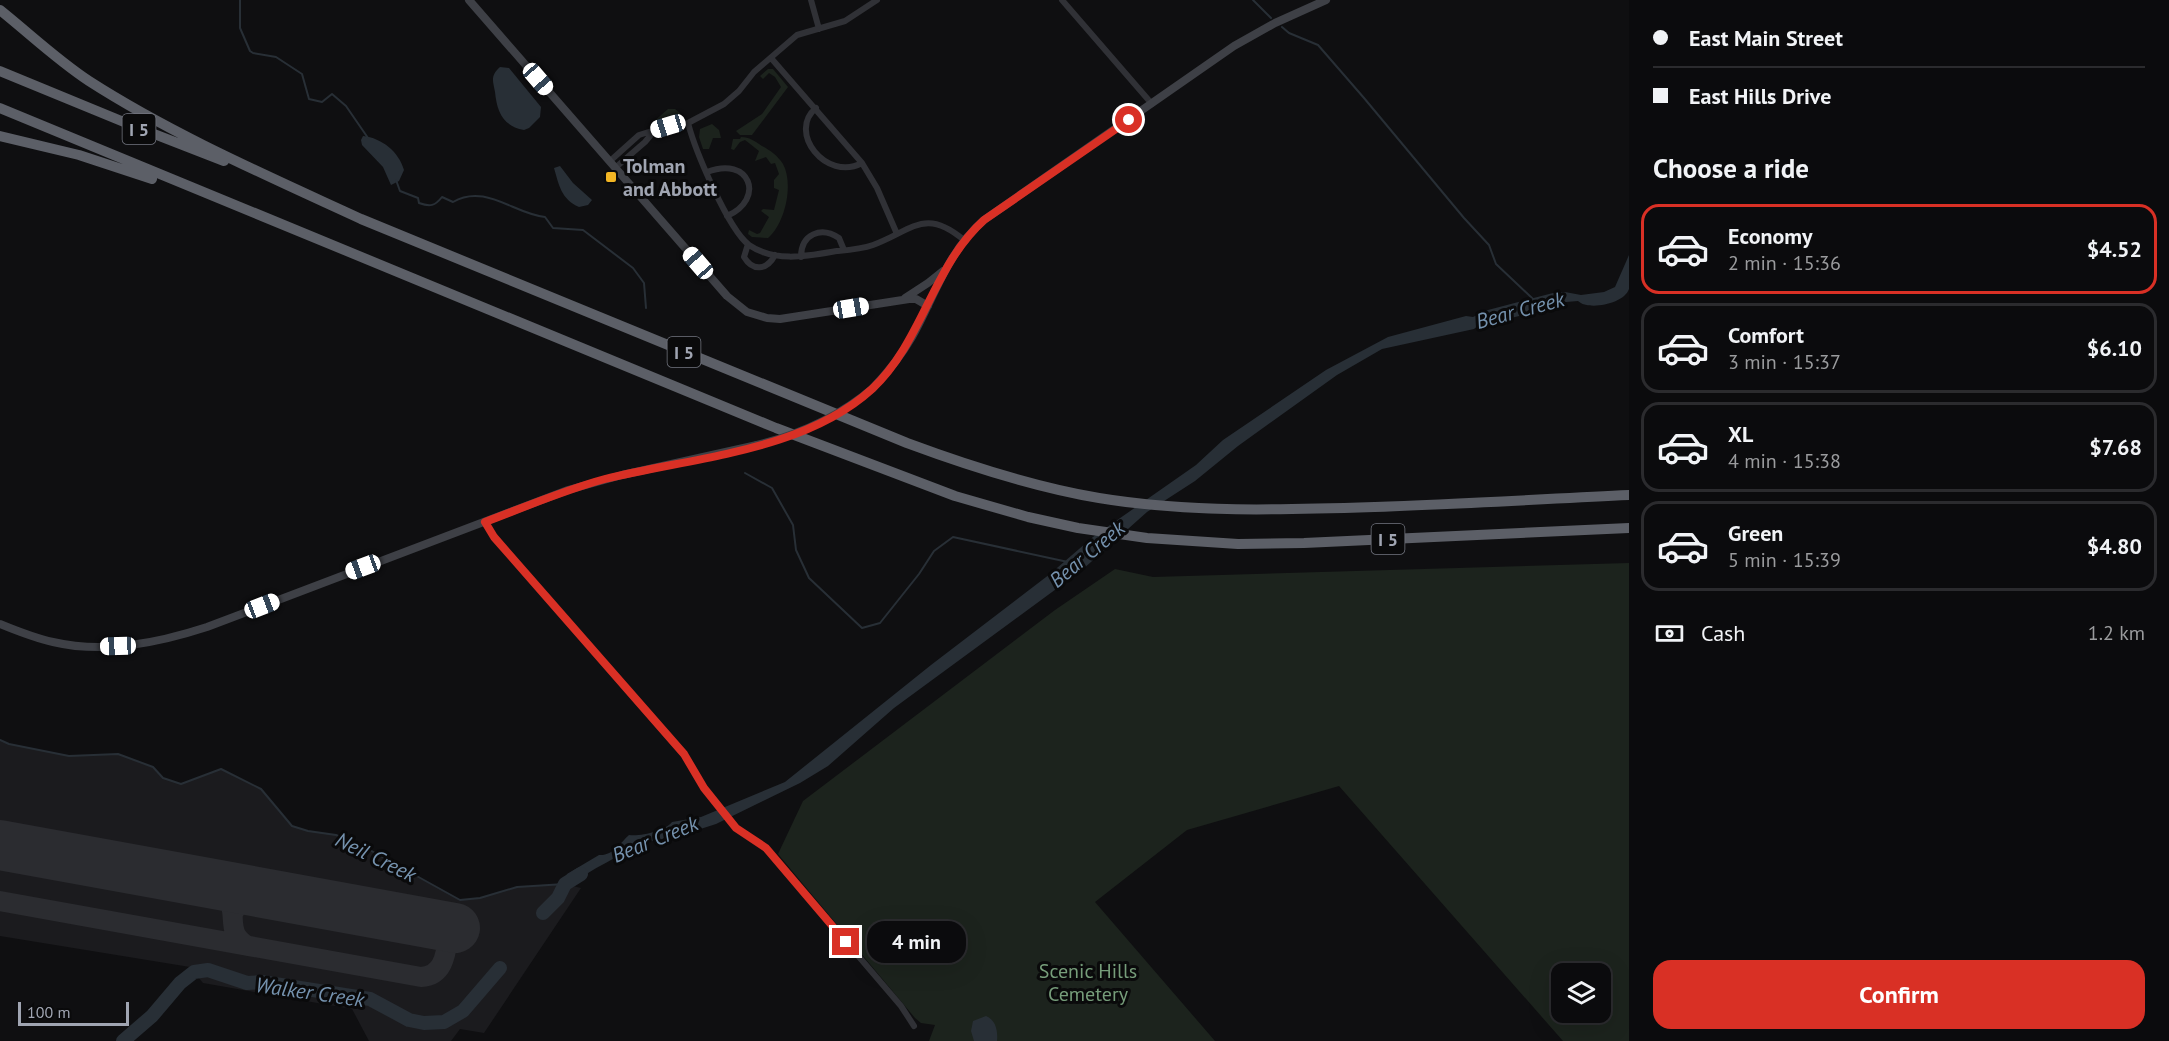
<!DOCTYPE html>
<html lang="en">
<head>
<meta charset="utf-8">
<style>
	:root { --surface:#0b0b0d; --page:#141416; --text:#f1f3f6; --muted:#9a9b9d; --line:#2b2b2e; --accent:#d93025 }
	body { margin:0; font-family:"PT Sans",sans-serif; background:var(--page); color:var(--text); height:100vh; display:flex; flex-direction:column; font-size:22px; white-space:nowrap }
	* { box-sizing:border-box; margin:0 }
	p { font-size:20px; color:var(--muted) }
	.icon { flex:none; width:33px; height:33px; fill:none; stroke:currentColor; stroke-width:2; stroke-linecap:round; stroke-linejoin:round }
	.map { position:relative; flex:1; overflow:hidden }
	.drawer { display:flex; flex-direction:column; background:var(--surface); width:540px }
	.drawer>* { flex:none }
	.top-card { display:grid; align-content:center; height:132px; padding:0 24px; background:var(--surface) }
	.buttons { position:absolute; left:1551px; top:963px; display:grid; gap:12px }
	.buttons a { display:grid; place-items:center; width:60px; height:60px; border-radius:12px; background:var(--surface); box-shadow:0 6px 24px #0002,0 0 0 2px var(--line); font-size:30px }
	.scale { position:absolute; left:18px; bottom:15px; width:111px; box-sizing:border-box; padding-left:6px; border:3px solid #a0a5b2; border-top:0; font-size:16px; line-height:21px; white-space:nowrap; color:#a0a5b2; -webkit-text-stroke:4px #0a0a0b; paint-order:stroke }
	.end { position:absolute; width:27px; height:27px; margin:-14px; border:8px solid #d93025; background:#fff; box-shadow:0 0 0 3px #fff }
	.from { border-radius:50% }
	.bubble { position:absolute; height:42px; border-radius:18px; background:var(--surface); box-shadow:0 6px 24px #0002,0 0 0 2px var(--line); font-size:20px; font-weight:600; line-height:42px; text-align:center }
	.car { position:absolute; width:18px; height:36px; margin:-18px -9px; border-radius:8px; box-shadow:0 0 4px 2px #0007; background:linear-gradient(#fff 24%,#345 0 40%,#fff 0 76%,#345 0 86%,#fff 0) }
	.top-card b { display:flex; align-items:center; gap:21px; height:57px; font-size:22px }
	.top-card b+b { border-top:2px solid var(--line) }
	.top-card i { width:15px; height:15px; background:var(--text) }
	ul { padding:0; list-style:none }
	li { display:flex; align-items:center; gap:18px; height:90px; margin:0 12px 9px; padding:0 12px; border:3px solid var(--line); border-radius:18px }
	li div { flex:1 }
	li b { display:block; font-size:22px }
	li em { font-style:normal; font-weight:600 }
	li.active { border-color:var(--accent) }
	li>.icon { width:54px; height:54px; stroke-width:1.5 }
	h2 { padding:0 24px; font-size:27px; line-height:72px }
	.pay { display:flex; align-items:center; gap:15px; height:66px; padding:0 24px; font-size:22px }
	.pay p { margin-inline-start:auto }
	.primary-button { display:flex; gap:12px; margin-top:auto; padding:12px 24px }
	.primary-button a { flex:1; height:69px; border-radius:18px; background:var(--accent); color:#fff; font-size:24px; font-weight:600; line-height:69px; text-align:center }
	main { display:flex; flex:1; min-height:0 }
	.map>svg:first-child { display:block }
	.built { fill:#1b1b1e }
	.green { fill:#1c231d; fill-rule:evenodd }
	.water { fill:#282f36 }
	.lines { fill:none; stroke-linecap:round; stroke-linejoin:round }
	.stream { stroke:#282f36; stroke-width:2 }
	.river { stroke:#282f36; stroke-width:14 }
	.taxiway { stroke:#2b2c30; stroke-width:20 }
	.runway { stroke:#2b2c30; stroke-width:50 }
	.street { stroke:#303136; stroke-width:6 }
	.secondary { stroke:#3e4046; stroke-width:8 }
	.highway { stroke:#5c5f67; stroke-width:10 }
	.secondary-bridge { stroke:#3e4046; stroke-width:8 }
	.route { stroke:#d93025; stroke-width:8 }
	.poi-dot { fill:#f3b624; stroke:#0a0a0b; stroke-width:2 }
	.labels { text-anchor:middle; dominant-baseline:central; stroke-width:6; stroke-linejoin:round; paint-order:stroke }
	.shield { fill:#0a0a0b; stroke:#737680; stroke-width:1.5 }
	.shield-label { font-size:18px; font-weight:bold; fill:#a0a5b2 }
	.poi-label { font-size:20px; font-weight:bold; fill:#a0a5b2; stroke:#0a0a0b; text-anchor:start }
	.park-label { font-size:20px; fill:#769d7a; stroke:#0a0a0b }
	.water-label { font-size:21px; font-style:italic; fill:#7592ae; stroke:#0a0a0b }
</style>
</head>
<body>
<main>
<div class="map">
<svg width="1629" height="1041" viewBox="0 0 1629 1041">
	<rect width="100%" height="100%" fill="#0f0f11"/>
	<path class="built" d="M0,740L10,744L69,756L118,754L153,767L163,778L181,784L221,769L261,789L292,826L308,831L336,835L368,849L460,900L480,898L517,887L539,885L565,884L581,888L484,1033L460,1029L451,1041H369L352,1009L203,983L190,967L0,936Z"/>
	<path class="green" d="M768,69H773L788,87L752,135H740L736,131L762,114L781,87L775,77L769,73L763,79L760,76Z
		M668,109H675L680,113L682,120L652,126L651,124Z
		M712,124L719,130L721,138H713L709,149H703L699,137L700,129Z
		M741,137C749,137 755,141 762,146C770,150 778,156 783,164C794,184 785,224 768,238L752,237L748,234L749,230L757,234L760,233L769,217L761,211L763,209L774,210L779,190L774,188V180L779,174L775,163L771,164L766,157L755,161L759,151L745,140L740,142L734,150L731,149L733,139H740Z
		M1629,563V1041H1563L1339,786L1187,830L1095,902L1215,1041H929L935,1025L921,1023L915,1018L778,854L803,801L1055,610L1115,569L1153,577ZM1562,974H1600V1012H1562Z"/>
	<path class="water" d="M500,67L509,68L541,107L540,117L529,128L524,130C503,126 497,112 495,92C493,81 490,76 500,67Z
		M363,136C382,138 399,152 404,170L399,181L391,185L383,167L362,145L361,140Z
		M560,166L573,183L592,200L588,205L579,207C561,199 559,185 554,168Z
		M1629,255C1629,265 1629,280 1629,289C1624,304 1588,311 1578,301C1562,302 1547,304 1532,310C1527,311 1523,315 1519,316C1503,321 1487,317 1474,329L1382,349L1337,375L1238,446L1195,481L1147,512L1082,570L894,708L828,766L800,783L716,824L688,833L653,841L648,839C622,857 590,867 569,888L560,879L566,878L567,874L599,855C613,856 620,843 629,835C640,837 667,830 672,822L701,817L785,782L931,665L1050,574L1093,537L1196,465L1223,440L1326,370L1388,337L1466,316L1473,317L1488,310L1553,293L1565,292L1581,295L1604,292L1615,287Z
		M986,1016C996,1020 998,1031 997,1041H974L971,1031L973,1021Z"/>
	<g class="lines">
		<path class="stream" d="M240,0V28L250,51L253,53L276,57L302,74L309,99L322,102L332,94L346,106L368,138
			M1253,0L1271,18
			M1282,27L1289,33L1318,45L1364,98L1464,218L1489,245L1496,264L1533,299
			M396,180L400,191L418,198L419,203C430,207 435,206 442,197L453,202C485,183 514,214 545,217L553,228L583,230L633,268L644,283L646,308
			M745,473L772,488L793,525L796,550L809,578L862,628L880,623L919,574L934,551L953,537L1068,562
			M0,740L9,744L69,756L118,754L153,767L163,778L181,784L221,769L261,789L292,826L308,831L336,835L368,849L460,900L480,898L517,887L565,884"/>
		<path class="river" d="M543,913L558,898L565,884L581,874
			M123,1041L152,1016L180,983L194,972L208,970L247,983L262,982L370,999L409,1020L424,1023L444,1022L463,1011L500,968"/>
		<path class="taxiway" d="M209,882C251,904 217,929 248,946
			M0,901L421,977C447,976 446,947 450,927
			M234,912C239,899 248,894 262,892"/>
		<path class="runway" d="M0,845L455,928"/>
		<path class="street" d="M811,0L819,29
			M1062,0L1152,104
			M771,58L862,163L877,188L897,234
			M816,108C787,132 826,182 862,163
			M688,123C695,150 728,229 749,245C775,263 808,256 837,251C849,250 862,249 873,245C913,230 925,207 964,240
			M610,161L639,135L668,126L688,123L724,104L739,91L754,72L797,35L845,21L877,0
			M615,168L645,142L655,130
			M707,172C750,155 766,199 727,216
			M748,244L744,257C753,272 767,270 775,255
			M801,257C801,234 821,226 839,238L844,250
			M485,522L494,537L684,755L704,788L736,828L766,848L901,1006L914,1026"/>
		<path class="secondary" d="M469,0L727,296L747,312L767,318L780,319L909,299H916L928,306
			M905,298L928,283L943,271
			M873,388C888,372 901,356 912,337C935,296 947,252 984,220L1234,46L1275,23L1326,0
			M0,624C17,631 34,638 53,642C104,654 158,643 207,627L568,490L622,475L757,445"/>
		<path class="highway" d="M0,10C30,34 57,60 89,81C173,135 270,177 361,219L907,443C969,466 1033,487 1099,498C1190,513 1282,510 1375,507C1460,504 1544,499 1629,495
			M0,71L136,127L224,161
			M0,108L776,428L955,496L1028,517L1078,528L1147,538L1238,544L1304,543L1629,528
			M0,136L79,155L152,179"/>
		<path class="secondary-bridge" d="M757,445C801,434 839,417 873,388"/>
	</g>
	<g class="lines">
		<path class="route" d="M846,942L766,848L736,828L704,788L684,754L494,537L485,522C525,507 564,490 605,479C692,457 803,452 872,389C923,341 932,267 984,220L1129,120"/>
	</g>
	<rect class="poi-dot" x="605" y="171" width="12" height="12" rx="3"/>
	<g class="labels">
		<g class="shield">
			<rect x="122.5" y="114" width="33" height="30" rx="4.5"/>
			<rect x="667.5" y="337" width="33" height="30" rx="4.5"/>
			<rect x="1371.5" y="524" width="33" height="30" rx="4.5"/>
		</g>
		<g class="shield-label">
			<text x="139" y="129">I 5</text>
			<text x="684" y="352">I 5</text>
			<text x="1388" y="539">I 5</text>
		</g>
		<g class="poi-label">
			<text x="623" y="166">Tolman<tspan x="623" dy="23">and Abbott</tspan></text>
		</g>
		<g class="park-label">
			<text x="1088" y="971">Scenic Hills<tspan x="1088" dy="23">Cemetery</tspan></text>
		</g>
		<g class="water-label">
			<text transform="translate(1520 310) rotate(-15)">Bear Creek</text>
			<text transform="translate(1087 554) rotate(-40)">Bear Creek</text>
			<text transform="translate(655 839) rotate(-22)">Bear Creek</text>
			<text transform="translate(376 857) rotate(26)">Neil Creek</text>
			<text transform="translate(310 992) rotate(8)">Walker Creek</text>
		</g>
	</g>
</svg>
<div class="buttons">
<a><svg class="icon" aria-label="layers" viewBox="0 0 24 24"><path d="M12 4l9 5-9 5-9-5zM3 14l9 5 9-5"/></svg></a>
</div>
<div class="scale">100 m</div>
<i class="end from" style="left:1129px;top:120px"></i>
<i class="end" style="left:846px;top:942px"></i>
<div class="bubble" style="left:867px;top:921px;width:99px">4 min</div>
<i class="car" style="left:538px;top:79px;rotate:139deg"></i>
<i class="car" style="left:668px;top:126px;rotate:253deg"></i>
<i class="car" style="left:698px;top:263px;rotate:319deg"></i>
<i class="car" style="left:851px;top:308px;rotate:81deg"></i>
<i class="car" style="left:363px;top:567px;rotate:250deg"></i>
<i class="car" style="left:262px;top:606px;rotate:69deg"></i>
<i class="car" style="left:118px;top:646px;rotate:268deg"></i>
</div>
<section class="drawer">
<div class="top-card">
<b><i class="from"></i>East Main Street</b>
<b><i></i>East Hills Drive</b>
</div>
<h2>Choose a ride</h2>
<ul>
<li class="active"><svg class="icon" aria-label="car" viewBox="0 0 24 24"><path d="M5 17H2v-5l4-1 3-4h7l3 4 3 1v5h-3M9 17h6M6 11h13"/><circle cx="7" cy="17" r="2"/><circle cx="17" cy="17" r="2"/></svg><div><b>Economy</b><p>2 min · 15:36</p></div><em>$4.52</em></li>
<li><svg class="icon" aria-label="car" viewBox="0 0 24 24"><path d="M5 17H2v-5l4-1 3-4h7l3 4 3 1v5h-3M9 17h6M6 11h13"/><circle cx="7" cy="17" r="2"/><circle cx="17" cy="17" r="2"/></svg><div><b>Comfort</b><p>3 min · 15:37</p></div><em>$6.10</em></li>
<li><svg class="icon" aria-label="car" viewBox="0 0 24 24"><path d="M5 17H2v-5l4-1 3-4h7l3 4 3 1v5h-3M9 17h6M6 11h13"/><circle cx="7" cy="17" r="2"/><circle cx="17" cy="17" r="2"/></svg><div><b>XL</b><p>4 min · 15:38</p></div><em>$7.68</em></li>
<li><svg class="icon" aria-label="car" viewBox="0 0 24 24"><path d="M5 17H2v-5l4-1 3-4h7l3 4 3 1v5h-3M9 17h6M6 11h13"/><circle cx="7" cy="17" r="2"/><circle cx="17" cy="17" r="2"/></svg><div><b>Green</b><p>5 min · 15:39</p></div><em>$4.80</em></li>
</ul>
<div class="pay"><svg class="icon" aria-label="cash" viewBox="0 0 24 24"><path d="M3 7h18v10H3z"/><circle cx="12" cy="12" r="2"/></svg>Cash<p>1.2 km</p></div>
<div class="primary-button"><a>Confirm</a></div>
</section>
</main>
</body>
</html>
